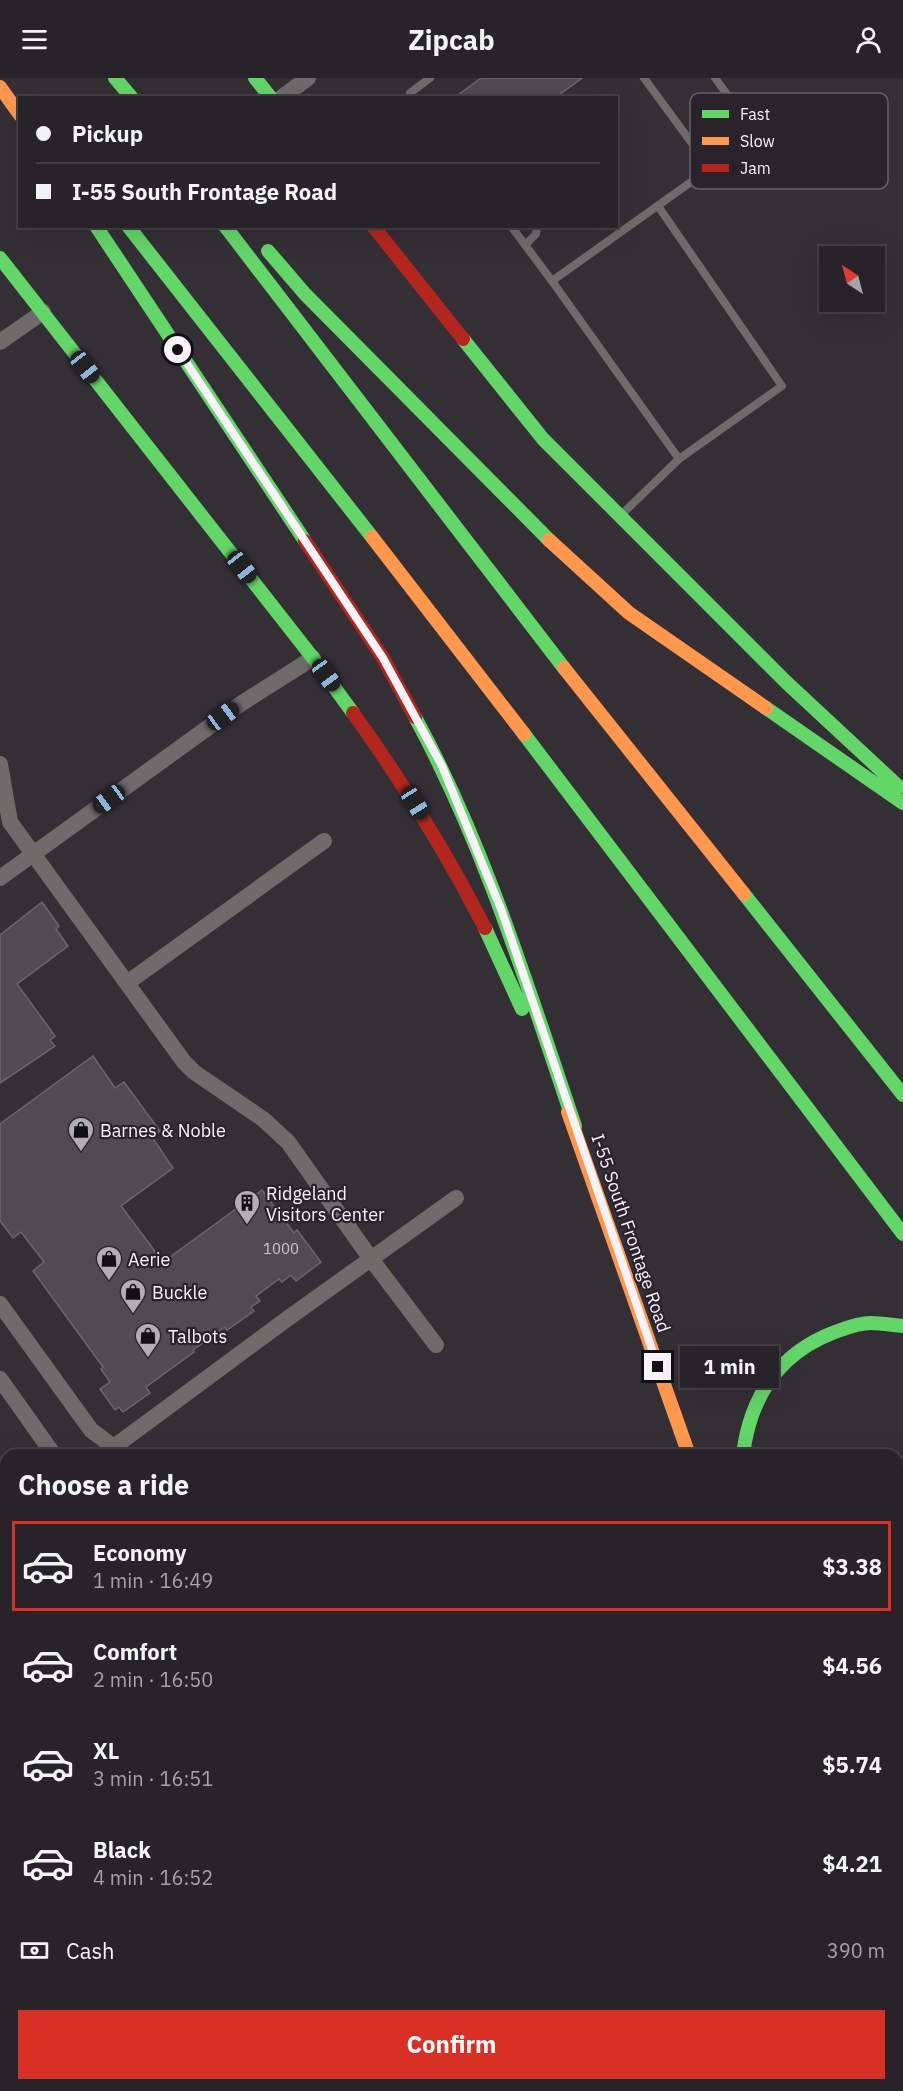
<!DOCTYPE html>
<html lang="en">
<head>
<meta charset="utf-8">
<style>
	:root { --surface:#272328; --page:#2f2b30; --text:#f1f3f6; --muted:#a4a4a8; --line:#434045; --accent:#d93025 }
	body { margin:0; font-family:"IBM Plex Sans",sans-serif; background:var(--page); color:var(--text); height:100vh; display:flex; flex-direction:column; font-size:22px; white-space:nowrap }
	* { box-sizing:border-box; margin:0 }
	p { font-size:20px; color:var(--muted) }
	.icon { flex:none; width:33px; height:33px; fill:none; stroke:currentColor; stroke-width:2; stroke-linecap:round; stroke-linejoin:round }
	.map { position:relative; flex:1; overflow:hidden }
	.panel { position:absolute; left:0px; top:1371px; width:903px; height:642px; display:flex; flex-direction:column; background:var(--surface); border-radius:18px 18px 0 0; box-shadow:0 6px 24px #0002,0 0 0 2px var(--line) }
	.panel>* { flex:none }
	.top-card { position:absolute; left:18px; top:18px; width:600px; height:132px; border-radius:0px; box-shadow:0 6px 24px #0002,0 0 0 2px var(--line); display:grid; align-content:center; height:132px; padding:0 18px; background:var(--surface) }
	.needle { width:39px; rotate:324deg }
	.fabs { position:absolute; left:819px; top:168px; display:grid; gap:12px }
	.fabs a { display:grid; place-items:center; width:66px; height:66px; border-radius:0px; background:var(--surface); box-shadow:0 6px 24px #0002,0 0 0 2px var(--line); font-size:30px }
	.end { position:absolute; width:27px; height:27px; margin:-14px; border:8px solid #f8f2f9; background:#111; box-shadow:0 0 0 3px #111 }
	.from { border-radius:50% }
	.bubble { position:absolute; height:42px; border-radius:0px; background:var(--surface); box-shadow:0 6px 24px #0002,0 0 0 2px var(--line); font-size:20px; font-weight:800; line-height:42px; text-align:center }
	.car { position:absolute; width:18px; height:36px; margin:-18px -9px; border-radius:8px; box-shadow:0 0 4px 2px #0007; background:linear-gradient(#222 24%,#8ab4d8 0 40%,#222 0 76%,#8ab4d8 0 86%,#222 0) }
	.top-card b { display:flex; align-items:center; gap:21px; height:57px; font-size:22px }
	.top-card b+b { border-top:2px solid var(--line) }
	.top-card i { width:15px; height:15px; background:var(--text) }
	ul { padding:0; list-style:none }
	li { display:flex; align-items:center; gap:18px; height:90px; margin:0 12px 9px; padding:0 6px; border:3px solid transparent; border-radius:0px }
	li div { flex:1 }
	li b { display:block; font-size:22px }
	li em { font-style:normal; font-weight:800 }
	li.selected { border-color:var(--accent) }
	li>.icon { width:54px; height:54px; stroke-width:1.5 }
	h2 { padding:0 18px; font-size:27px; line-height:72px }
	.pay { display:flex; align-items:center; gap:15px; height:66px; padding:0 18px; font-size:22px }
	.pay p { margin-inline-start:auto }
	.cta { display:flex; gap:12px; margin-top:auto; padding:12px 18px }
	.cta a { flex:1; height:69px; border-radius:0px; background:var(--accent); color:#fff; font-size:24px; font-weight:800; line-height:69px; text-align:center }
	header { display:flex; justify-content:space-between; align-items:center; height:78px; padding:0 18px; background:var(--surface); font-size:27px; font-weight:800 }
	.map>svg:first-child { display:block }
	.green { fill:#4a4f36 }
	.building { fill:#514a51; stroke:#6a676b; stroke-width:1.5 }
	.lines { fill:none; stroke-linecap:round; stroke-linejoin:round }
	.path { stroke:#6e6b6c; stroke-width:4; stroke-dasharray:4.5 4.5; stroke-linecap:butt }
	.lane { stroke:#6e6b6b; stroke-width:8 }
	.street { stroke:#6e6b6b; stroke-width:16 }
	.fast { stroke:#63d668; stroke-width:14 }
	.slow { stroke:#ff974d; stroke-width:14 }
	.jam { stroke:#b3261e; stroke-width:14 }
	.route { stroke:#f8f2f9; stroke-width:8 }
	.labels { text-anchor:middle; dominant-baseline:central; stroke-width:4.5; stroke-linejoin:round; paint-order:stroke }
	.number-label { font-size:15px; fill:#cec8cf }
	.poi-label { font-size:18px; fill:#f8f2f9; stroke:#2b232c; text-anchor:start }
	.street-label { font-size:18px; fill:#f8f2f9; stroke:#2b232c }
	.key { fill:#2b232c; stroke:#68616a; stroke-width:1.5 }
	.key-label { font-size:16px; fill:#f8f2f9 }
</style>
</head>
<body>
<header><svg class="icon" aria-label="menu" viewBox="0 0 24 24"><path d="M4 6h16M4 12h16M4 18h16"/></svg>Zipcab<svg class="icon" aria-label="person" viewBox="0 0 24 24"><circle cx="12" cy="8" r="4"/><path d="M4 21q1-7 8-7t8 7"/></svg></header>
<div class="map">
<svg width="903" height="2013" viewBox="0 0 903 2013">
	<rect width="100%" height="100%" fill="#342f35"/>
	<path class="green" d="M903,1897V2013H723L726,2007H897V1901Z"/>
	<path class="building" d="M481,0H582L555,20H454Z
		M42,824L59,848L56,851L68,868L17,906L55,958L50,962L55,968L0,1005V857Z
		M93,978L115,1010L124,1004L160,1053L152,1059L173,1090L121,1128L163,1184L262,1112L294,1155L297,1152L321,1184L296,1203L291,1197L282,1204L279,1201L256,1218L260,1223L251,1229L254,1233L227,1252L225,1249L193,1272L194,1274L146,1309L150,1315L123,1334L119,1329L115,1332L100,1311L110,1304L101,1291L103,1289L33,1193L44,1184L21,1154L13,1160L0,1143V1046Z"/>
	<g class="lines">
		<path class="path" d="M897,1972L903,1969
			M837,2013L843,2007"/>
		<path class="lane" d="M644,0L710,90
			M413,20L410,15L430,0
			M511,148L552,203L757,57L715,0
			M525,167L536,156L537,148
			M552,203L679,381L782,308L658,128
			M621,437L679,381"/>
		<path class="street" d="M281,20L308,0
			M0,264L43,234
			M0,686L10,744L184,984L194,994L263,1041L288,1064L371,1181L436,1267
			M0,800L242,625L313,580
			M127,905L324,763
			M0,1226L91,1352L124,1377
			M0,1301L54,1377
			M103,1377L287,1241L456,1120
			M0,1450L6,1446"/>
		<path class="fast" d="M115,0L132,20
			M255,0L271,20
			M96,148L305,463
			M128,148L372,459
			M225,148L564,590
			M268,173L305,216L549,462
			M0,180L313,580L353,635
			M463,261L543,361L786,604L899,709
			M766,630L903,725
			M415,639C485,768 528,910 575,1048
			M524,656L903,1156
			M744,816L903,1017
			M485,850L522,931
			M743,1377C750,1319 779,1275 835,1254C846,1250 858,1245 871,1245C881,1245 892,1247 903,1248
			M897,1526H903
			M897,1578L903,1576
			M0,1973L6,1976
			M189,2013L195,2007"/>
		<path class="slow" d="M0,9L20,37
			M372,459L524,656
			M549,462L629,535L766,630
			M564,590L744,816
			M568,1034L689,1377
			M897,1650L903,1651
			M112,2013L127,2007"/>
		<path class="jam" d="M373,148L463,261
			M305,463L383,580L415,639
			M353,635C402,703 446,774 485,850
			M7,2007L15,2013
			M162,2013L170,2007"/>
	</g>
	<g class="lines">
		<path class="route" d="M178,272L383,580L442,688L501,831L658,1289"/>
	</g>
	<defs>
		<symbol id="shop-pin" viewBox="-11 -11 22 30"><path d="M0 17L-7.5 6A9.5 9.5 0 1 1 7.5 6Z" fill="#b3aeb4" stroke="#2b232c"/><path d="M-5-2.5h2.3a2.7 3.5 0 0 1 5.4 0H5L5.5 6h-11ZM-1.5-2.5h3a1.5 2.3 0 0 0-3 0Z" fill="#111"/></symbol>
		<symbol id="building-pin" viewBox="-11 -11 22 30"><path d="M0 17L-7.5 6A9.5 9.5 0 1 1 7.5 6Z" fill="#b3aeb4" stroke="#2b232c"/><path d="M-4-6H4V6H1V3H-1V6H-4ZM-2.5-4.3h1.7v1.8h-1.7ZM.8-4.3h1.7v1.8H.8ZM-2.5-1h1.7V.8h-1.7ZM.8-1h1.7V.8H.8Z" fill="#111"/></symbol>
	</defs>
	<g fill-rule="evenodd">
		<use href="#shop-pin" x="66" y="1037" width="30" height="40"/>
		<use href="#building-pin" x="232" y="1110" width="30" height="40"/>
		<use href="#shop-pin" x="94" y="1166" width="30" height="40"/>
		<use href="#shop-pin" x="118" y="1199" width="30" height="40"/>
		<use href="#shop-pin" x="133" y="1243" width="30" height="40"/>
	</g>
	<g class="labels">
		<g class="number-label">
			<text x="281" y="1170">1000</text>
		</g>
		<g class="poi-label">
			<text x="100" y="1052">Barnes &amp; Noble</text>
			<text x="266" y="1115">Ridgeland<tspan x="266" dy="21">Visitors Center</tspan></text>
			<text x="128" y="1181">Aerie</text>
			<text x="152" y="1214">Buckle</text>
			<text x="168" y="1258">Talbots</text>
		</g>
		<g class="street-label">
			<text transform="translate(631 1155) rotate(71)">I-55 South Frontage Road</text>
		</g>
	</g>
	<rect x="690" y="15" width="198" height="96" rx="9" class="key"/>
	<rect x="702" y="32" width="27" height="8" fill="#63d668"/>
	<rect x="702" y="59" width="27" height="8" fill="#ff974d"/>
	<rect x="702" y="86" width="27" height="8" fill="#b3261e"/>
	<g class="key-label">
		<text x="740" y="42">Fast</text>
		<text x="740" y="69">Slow</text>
		<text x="740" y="96">Jam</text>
	</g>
</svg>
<div class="fabs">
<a><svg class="needle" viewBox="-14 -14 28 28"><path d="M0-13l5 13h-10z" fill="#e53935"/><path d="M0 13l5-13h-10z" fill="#a4a4a8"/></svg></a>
</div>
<i class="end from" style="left:178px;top:272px"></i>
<i class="end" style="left:658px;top:1289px"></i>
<div class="bubble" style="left:680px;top:1268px;width:99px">1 min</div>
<i class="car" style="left:85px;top:289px;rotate:142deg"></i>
<i class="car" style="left:242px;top:489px;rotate:142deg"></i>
<i class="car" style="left:326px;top:597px;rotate:144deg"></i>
<i class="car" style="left:223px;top:638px;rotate:54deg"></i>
<i class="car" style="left:109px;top:721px;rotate:234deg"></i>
<i class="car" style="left:415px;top:725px;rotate:148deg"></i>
<div class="top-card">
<b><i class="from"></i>Pickup</b>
<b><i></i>I-55 South Frontage Road</b>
</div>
<section class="panel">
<h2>Choose a ride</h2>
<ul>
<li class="selected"><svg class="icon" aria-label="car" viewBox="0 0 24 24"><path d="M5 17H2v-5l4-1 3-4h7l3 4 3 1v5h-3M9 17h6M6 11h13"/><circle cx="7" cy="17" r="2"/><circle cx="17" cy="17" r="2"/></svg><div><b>Economy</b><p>1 min · 16:49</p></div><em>$3.38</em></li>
<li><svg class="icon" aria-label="car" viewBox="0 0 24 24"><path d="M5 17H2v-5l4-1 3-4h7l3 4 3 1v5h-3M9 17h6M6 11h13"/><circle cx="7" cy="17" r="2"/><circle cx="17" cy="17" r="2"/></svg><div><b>Comfort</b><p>2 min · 16:50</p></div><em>$4.56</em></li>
<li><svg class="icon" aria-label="car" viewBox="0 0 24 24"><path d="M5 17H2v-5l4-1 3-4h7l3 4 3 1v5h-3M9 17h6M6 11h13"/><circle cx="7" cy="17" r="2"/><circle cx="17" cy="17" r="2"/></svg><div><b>XL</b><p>3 min · 16:51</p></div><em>$5.74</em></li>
<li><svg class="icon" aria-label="car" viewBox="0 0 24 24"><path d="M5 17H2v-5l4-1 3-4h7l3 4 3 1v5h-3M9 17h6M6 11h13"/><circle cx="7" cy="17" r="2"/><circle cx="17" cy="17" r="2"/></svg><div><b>Black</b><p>4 min · 16:52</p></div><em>$4.21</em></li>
</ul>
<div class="pay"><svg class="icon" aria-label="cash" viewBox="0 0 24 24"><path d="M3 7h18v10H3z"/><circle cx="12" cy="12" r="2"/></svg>Cash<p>390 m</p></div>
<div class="cta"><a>Confirm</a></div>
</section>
</div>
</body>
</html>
